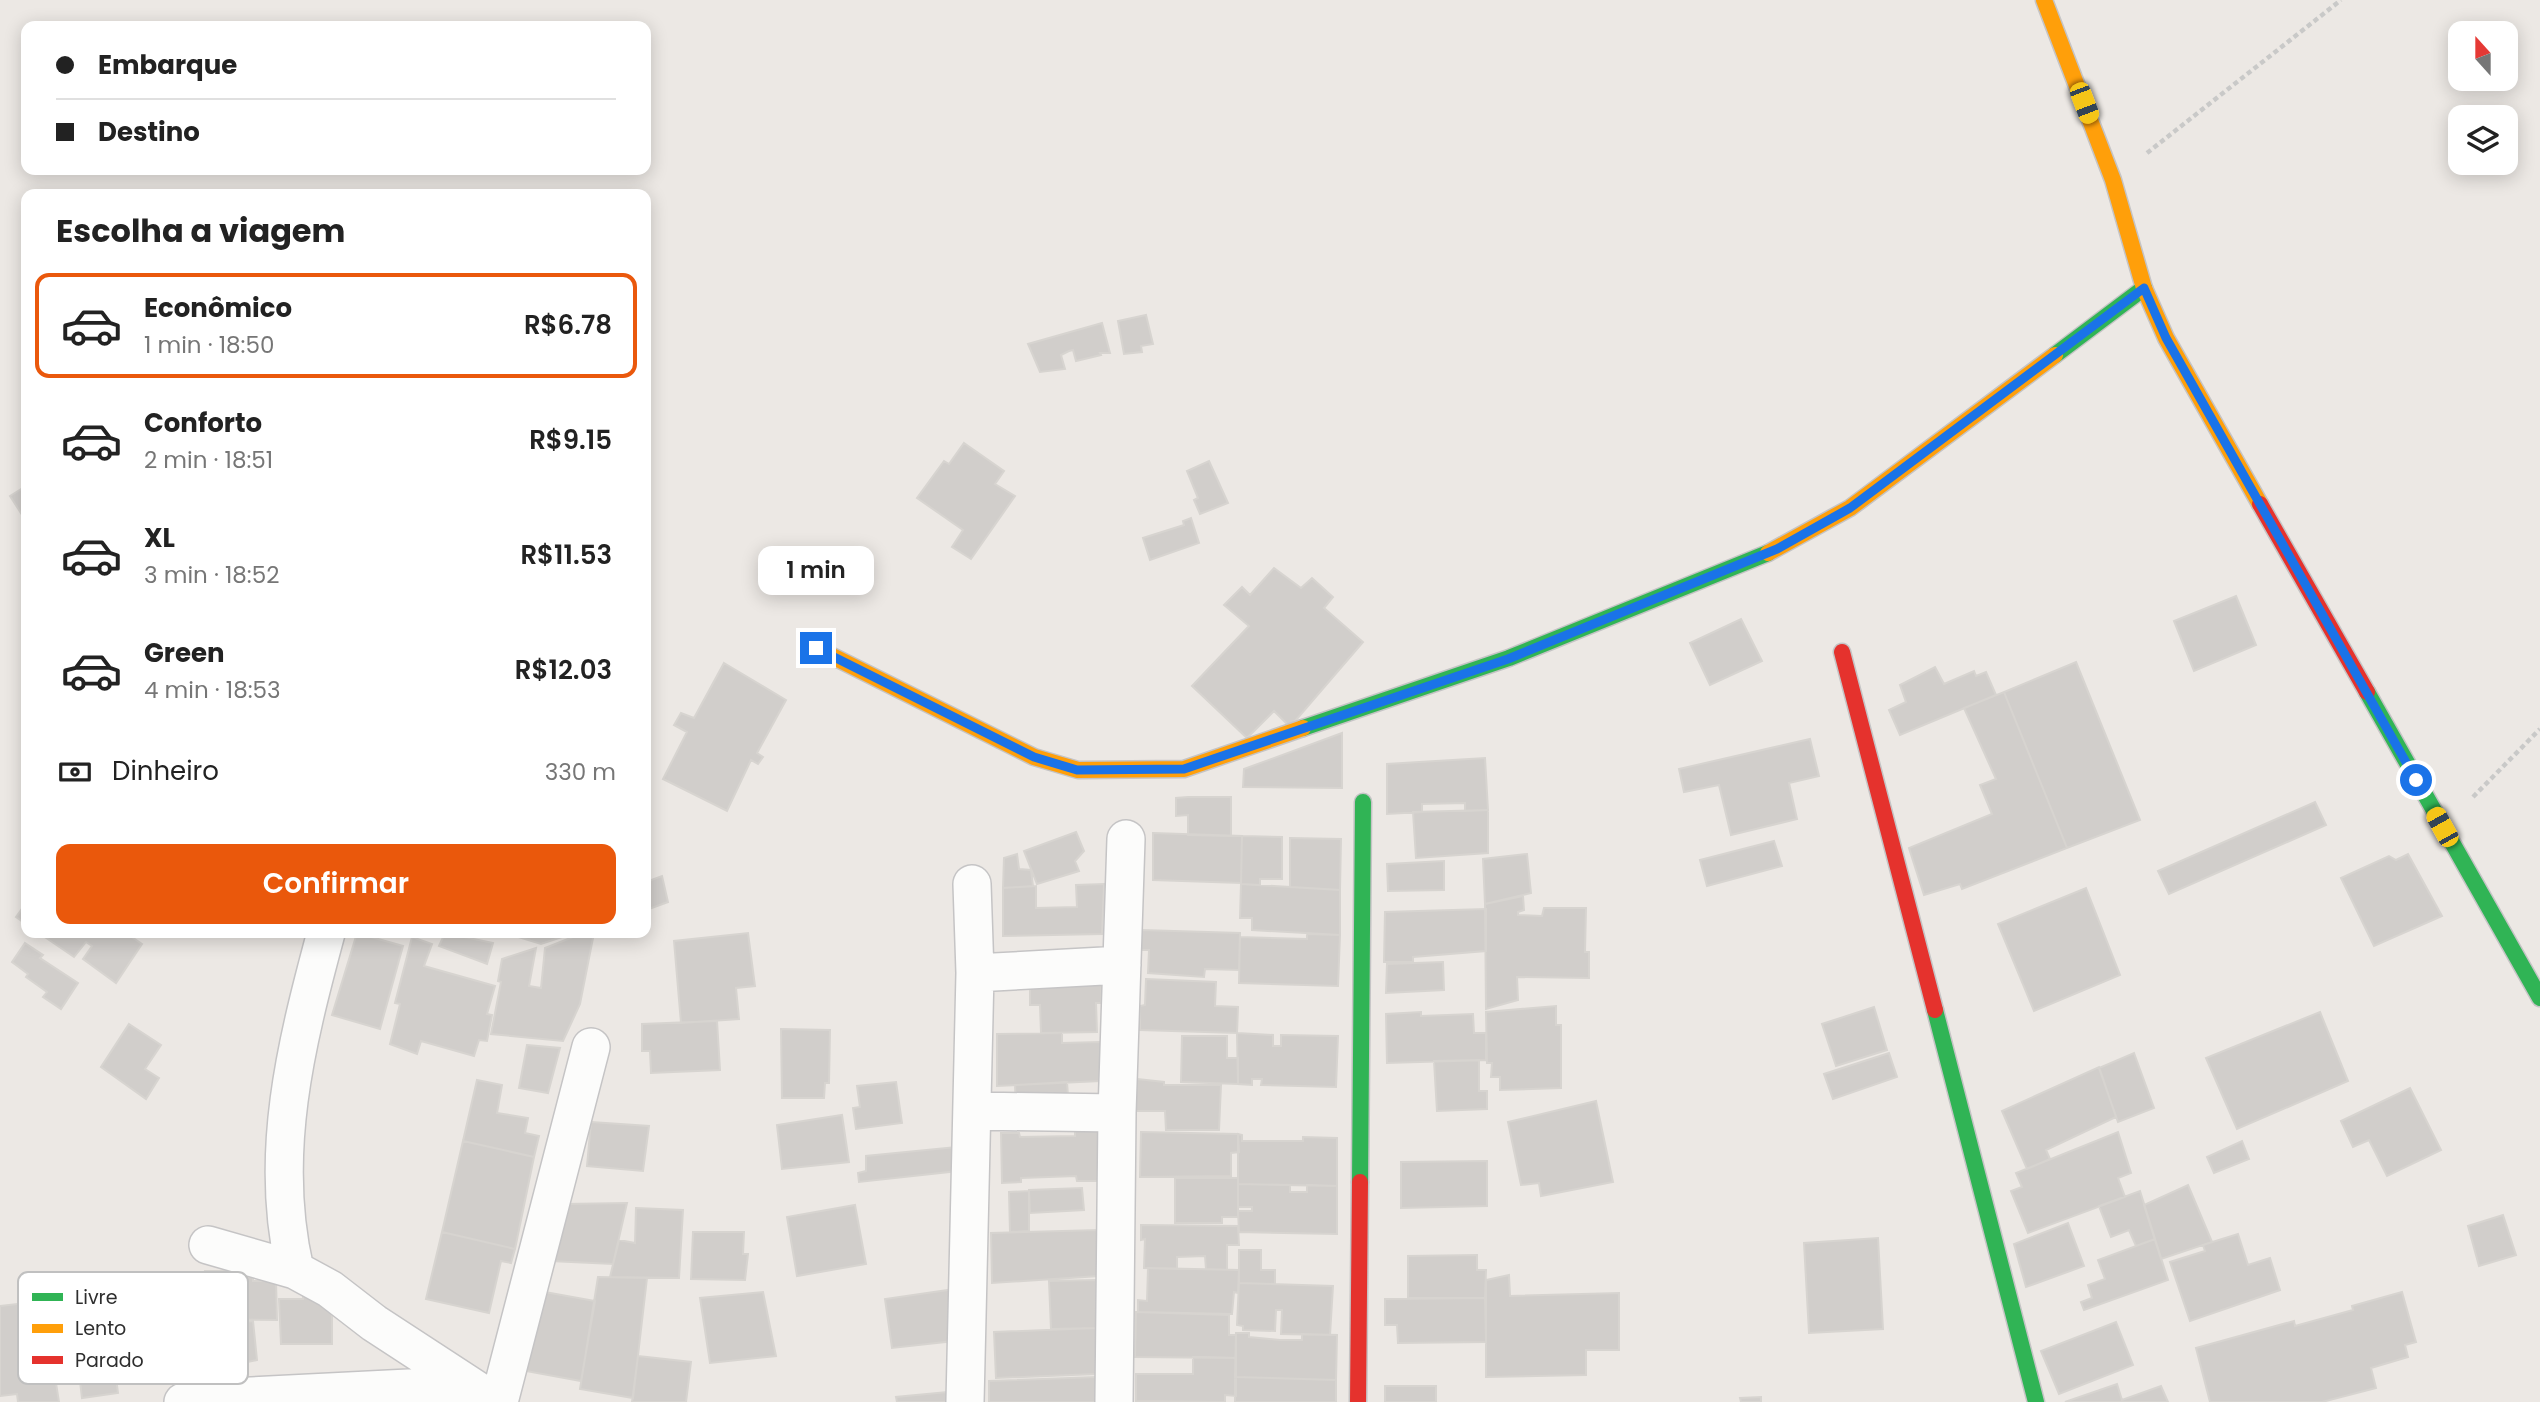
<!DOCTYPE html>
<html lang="pt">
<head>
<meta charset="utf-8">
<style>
	:root { --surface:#fff; --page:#f6f6f6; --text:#222; --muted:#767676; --line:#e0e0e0; --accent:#ea580c }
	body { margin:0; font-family:Poppins,sans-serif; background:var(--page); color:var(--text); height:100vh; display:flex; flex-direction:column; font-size:26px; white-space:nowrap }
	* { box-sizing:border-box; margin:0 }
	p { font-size:23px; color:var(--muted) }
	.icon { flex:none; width:38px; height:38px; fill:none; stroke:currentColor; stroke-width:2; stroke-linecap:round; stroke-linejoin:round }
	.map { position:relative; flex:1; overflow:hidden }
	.sheet { position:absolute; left:21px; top:189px; width:630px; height:749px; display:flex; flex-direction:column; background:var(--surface); border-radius:14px; box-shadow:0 4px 18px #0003 }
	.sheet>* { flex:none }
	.top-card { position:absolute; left:21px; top:21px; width:630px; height:154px; border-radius:14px; box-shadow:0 4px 18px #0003; display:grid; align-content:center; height:154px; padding:0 35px; background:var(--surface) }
	.needle { width:46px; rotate:339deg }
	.fabs { position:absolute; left:2448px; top:21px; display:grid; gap:14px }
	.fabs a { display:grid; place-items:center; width:70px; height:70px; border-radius:14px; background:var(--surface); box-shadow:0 4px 18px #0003; font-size:35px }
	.end { position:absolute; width:32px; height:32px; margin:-16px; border:9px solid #1a73e8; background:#fff; box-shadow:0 0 0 4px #fff }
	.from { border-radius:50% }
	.bubble { position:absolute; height:49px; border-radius:14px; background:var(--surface); box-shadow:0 4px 18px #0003; font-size:23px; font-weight:600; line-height:49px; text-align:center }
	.car { position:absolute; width:21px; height:42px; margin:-21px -10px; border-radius:9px; box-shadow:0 0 5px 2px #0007; background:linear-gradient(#f5c518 24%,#345 0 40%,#f5c518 0 76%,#345 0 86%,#f5c518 0) }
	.top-card b { display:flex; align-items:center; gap:24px; height:66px; font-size:26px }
	.top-card b+b { border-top:2px solid var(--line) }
	.top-card i { width:18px; height:18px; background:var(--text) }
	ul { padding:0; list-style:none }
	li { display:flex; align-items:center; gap:21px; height:105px; margin:0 14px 10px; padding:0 21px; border:4px solid transparent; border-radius:14px }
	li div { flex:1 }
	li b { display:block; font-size:26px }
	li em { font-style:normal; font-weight:600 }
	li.active { border-color:var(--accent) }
	li>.icon { width:63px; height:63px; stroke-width:1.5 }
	h2 { padding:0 35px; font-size:32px; line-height:84px }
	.pay { display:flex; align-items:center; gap:18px; height:77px; padding:0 35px; font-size:26px }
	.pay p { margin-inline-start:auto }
	.action { display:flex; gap:14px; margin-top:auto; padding:14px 35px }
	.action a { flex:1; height:80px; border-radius:14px; background:var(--accent); color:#fff; font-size:28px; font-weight:600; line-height:80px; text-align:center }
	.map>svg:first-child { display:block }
	.building { fill:#d1cecb; stroke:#d7d4d0; stroke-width:2 }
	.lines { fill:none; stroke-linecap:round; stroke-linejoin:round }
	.street-casing { stroke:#c5c4c5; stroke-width:40 }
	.fast-casing { stroke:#c5c4c5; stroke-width:19 }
	.slow-casing { stroke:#c5c4c5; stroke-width:19 }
	.jam-casing { stroke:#c5c4c5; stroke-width:19 }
	.path { stroke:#c9c9c8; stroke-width:4.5; stroke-dasharray:5 3.5; stroke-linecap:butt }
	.street { stroke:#fcfcfb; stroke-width:37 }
	.fast { stroke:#30b455; stroke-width:16 }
	.slow { stroke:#ff9f0a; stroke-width:16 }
	.jam { stroke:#e5322d; stroke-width:16 }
	.route { stroke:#1a73e8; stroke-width:9 }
	.key { fill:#fff; stroke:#c0c0c0; stroke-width:2 }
	.key-label { font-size:19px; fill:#2e2e2e }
</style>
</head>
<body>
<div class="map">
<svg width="2540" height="1402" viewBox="0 0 2540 1402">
	<rect width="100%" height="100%" fill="#ece8e4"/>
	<path class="building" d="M1146,315L1153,344L1141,346L1142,352L1124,354L1118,321Z
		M1102,323L1110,353H1100L1101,355L1076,361L1073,350L1069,351L1061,355L1065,369L1040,372L1028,344Z
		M964,443L1004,471L995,484L1015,496L971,559L952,547L963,530L917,498L944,461L949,464Z
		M1209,461L1228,503L1200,514L1194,500L1198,498L1187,471Z
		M26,486V521L10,496Z
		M1191,518L1199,543L1150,560L1143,538L1184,525L1183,521Z
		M1274,568L1301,588L1312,578L1333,597L1324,608L1363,642L1290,727L1274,711L1247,738L1192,686L1249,626L1224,605L1242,587L1250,595Z
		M2236,596L2256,645L2194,671L2174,621Z
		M1741,619L1762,661L1710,685L1690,643Z
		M2076,662L2140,820L2067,848L2004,692Z
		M724,663L786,700L757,753L763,757L758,764L751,760L727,811L663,779L687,732L674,725L681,713L694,718Z
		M1935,667L1944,684L1974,671L1976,676L1986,672L1996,695L1900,735L1889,710L1906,702L1900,685Z
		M2004,692L2067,848L1962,889L1960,884L1924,895L1909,848L1992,814L1980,785L1996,779L1964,708Z
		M1342,733V788L1243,787L1244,769Z
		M1810,739L1819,776L1789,783L1797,819L1731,835L1719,785L1684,792L1679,769Z
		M1485,758L1488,810L1465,811V803L1422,804V812L1387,814V764Z
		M1188,797H1231V836L1188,835V815L1176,816V798Z
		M2315,802L2326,825L2169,894L2158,871Z
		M1488,810V853L1416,858L1413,812Z
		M1076,832L1084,851L1075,861L1079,871L1037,884L1024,851Z
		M1153,833L1242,836L1241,883L1153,880Z
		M1242,836L1282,837V879H1260V885L1241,884Z
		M1290,838L1341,839L1340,890L1290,887Z
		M1774,841L1782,866L1707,886L1700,860Z
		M1017,854L1019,869L1031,870L1033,886L1003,888L1004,858Z
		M1527,854L1531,893L1485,904L1483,859Z
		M2408,854L2442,916L2374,946L2341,878L2389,856L2396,860Z
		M1444,861V890L1388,891L1387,864Z
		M662,876L668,902L646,910V882Z
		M1104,884L1102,934L1003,936V888L1036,886V908L1077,907L1076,885Z
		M1241,884L1340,890V935L1252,930V918H1240Z
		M2086,888L2120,975L2034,1011L1998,924Z
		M1523,896L1524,910L1518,912V915L1542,916L1544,908H1586L1585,952H1589V978L1517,977L1518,1000L1486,1009L1485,904Z
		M26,903V924L16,917Z
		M1486,909V951L1413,957V962H1384L1385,912Z
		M1141,930L1240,933L1239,970L1205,969L1204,977L1148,973L1149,950H1140Z
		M39,933H126L142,944L116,983L83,959L92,946L86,942L74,957Z
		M357,933L403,946L380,1029L332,1015Z
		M445,933L493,943L487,964L439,946Z
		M520,933H565V936L541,944L518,937Z
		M583,933H594L580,1004L563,1041L491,1034L501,982L498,981L502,959L536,948L529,986L541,988L545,948Z
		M748,933L755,986L736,988L739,1019L681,1023L674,941Z
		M1307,934L1340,935L1338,986L1239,983L1240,937L1307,939Z
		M412,937L432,944L424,966L495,986L487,1014L492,1015L487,1041L479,1040L474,1056L421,1041L417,1054L390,1044L400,1004L395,1003Z
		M25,943L43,955L40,958L78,983L61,1009L43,997L47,992L26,977L28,974L12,962Z
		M1443,962L1444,990L1386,993L1387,964Z
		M1146,979L1216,982L1215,1006L1238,1007L1237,1033L1140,1030V1006L1145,1005Z
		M1102,982L1101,1003H1096L1097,1032L1041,1033L1040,1005H1030V985Z
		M1556,1006V1025H1561V1088L1500,1090V1077H1491L1492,1063H1487L1486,1012Z
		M1874,1007L1887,1050L1836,1066L1822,1024Z
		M1421,1012V1016L1473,1014L1474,1033H1486V1060L1387,1063L1386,1014Z
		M2320,1012L2348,1081L2237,1129L2206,1058Z
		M717,1021L720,1070L651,1073L650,1051H642V1024Z
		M129,1024L161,1045L145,1069L159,1078L146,1099L101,1067Z
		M781,1029L830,1030L829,1083H825L824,1098H782Z
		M1062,1033V1043L1101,1042L1100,1081L997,1086V1034Z
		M1237,1033L1273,1035V1046H1281V1035L1338,1036L1336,1087L1261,1085L1262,1079H1252V1085L1238,1084Z
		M1182,1036H1227V1058H1238V1084L1181,1082Z
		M527,1045L560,1048L548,1093L519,1088Z
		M1889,1053L1897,1077L1833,1099L1824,1074Z
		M2134,1053L2154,1108L2118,1122L2099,1068Z
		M1479,1060V1091H1487V1109L1437,1111L1434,1061Z
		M2099,1067L2116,1117L2046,1150L2050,1159L2027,1169L2002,1111Z
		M1137,1079L1164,1082V1085H1221L1219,1130H1166L1165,1111H1135Z
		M477,1080L502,1085L497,1113L528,1118L525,1133L539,1136L534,1157L463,1141Z
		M896,1082L902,1123L856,1129L853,1108L860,1107L857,1086Z
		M1067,1082L1069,1110L1016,1112L1015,1085Z
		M2410,1088L2441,1150L2387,1176L2369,1140L2353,1147L2341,1121Z
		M1596,1101L1613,1182L1541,1196L1539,1183L1521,1185L1508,1122Z
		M842,1115L849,1162L782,1169L777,1125Z
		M591,1122L649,1126L643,1171L587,1166Z
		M1075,1131H1099L1102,1181H1077L1076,1176L1021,1178V1182L1002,1183L1001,1133H1019L1020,1137L1075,1136Z
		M1141,1132L1238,1134L1239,1152L1231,1153V1176L1140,1177Z
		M2118,1132L2131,1173L2118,1178L2125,1197L2028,1233L2011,1191L2022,1187L2016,1173Z
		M1238,1134L1242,1135V1141H1303V1137L1337,1138V1186L1238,1184Z
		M463,1141L534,1157L515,1249L442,1232Z
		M2242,1141L2249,1159L2214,1173L2207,1157Z
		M956,1147L958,1171L859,1182L858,1173L866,1171V1156Z
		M1487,1161V1206L1401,1208V1162Z
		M1175,1178H1238V1217H1222V1223H1175Z
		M1238,1184L1290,1185V1192H1307V1185L1337,1186V1234L1239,1232L1238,1211H1252V1207H1238Z
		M2188,1185L2212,1242L2161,1259L2144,1205Z
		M1082,1188L1084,1210L1030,1213L1029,1190Z
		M1029,1191V1231L1010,1232L1009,1192Z
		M2140,1191L2155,1239L2136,1246L2129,1230L2111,1237L2099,1206Z
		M627,1203L613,1264L551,1261L564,1204Z
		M855,1205L866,1264L797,1276L787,1217Z
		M636,1208L683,1210L679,1278L610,1277L619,1240L635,1243Z
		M2503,1215L2516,1255L2479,1266L2468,1226Z
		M2068,1223L2084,1266L2026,1287L2014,1244Z
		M1141,1225L1238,1226L1239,1245H1227V1270L1206,1269L1205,1256L1177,1257V1269L1144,1268L1145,1239L1141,1240Z
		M1099,1230V1276L992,1283L991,1233Z
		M442,1232L515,1249L511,1263L501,1261L489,1313L426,1299Z
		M693,1232H744L743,1254H748L745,1280L691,1279Z
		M2238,1234L2248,1265L2270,1258L2280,1290L2190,1321L2170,1262L2205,1251L2203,1245Z
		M1878,1238L1883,1329L1809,1333L1804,1243Z
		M2155,1239L2168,1280L2084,1310L2081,1302L2092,1298L2088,1285L2105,1279L2098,1260Z
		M1239,1250H1261V1270H1275V1284L1239,1283Z
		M1477,1255V1270H1486L1485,1298H1408V1256Z
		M1148,1268L1239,1270L1238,1293L1234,1292L1232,1314L1138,1312V1300L1147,1301Z
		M205,1271H242V1277H253V1281H276L277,1320L208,1319Z
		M1509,1275L1510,1296L1619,1293V1350H1586V1375L1486,1377V1280Z
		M598,1277L647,1278L633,1398L580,1389Z
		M1096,1280V1328L1051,1329L1049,1281Z
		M1239,1283L1333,1286L1330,1335L1281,1334L1282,1310H1276L1275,1331L1243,1330V1326L1237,1325Z
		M303,1287L332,1309V1344H281L279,1299H303Z
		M955,1289L954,1341L892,1348L885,1299Z
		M545,1292L595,1301L581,1381L526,1371Z
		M763,1292L776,1356L710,1363L700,1298Z
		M2402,1292L2416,1342L2405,1345L2408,1357L2371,1368L2376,1388L2322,1402H2210L2196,1348L2294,1321L2295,1326L2353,1310L2352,1306Z
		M105,1295L118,1393L82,1398L79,1373L55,1376L49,1303Z
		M1485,1298L1486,1342L1398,1343L1397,1325H1385V1299Z
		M43,1301L59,1402H18L17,1394L0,1396V1306Z
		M1136,1312L1229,1315V1335H1236V1358L1135,1357Z
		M253,1321L257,1360L213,1369L209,1326Z
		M2116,1322L2133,1365L2059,1394L2041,1351Z
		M1096,1328V1374L996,1378L994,1332Z
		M1236,1333H1249V1337L1280,1340H1302V1334L1337,1335L1336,1380L1235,1377Z
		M638,1356L691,1362L686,1402H632Z
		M1193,1357L1236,1358V1396L1225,1395V1402L1136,1401V1374H1193Z
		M1096,1377V1402H989V1381Z
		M1235,1377L1336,1380V1402H1235Z
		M2117,1384L2122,1400L2161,1386L2168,1402H2065Z
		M1385,1386H1436V1402H1385Z
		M947,1392L948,1402H897L896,1397Z
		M1761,1397V1402H1741L1740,1398Z"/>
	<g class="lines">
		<defs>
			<path id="street" d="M975,973L1122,965
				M972,1111L1117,1113
				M208,1245L295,1270L330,1289L374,1323L495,1402
				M295,1270C268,1155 296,1044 326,933
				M183,1402L230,1397L468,1385
				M499,1402L591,1047
				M965,1402L975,973L972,884
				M1114,1402L1117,1113L1126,839"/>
			<path id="fast" d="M2055,355L2144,288
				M2367,692L2540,998
				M1303,728L1509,658L1768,553
				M1935,1010L2036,1402
				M1360,1182L1363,802"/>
			<path id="slow" d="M2044,0L2113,180L2144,288L2166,338L2260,504
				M1768,553L1850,508L2055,355
				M816,648L1034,757L1078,770L1184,769L1303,728"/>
			<path id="jam" d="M2260,504L2367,692
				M1842,652L1935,1010
				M1358,1402L1360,1182"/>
		</defs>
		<use href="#street" class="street-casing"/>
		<use href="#fast" class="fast-casing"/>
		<use href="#slow" class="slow-casing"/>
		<use href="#jam" class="jam-casing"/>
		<path class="path" d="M2147,153L2341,0
			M2473,797L2540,729"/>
		<use href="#street" class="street"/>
		<use href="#fast" class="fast"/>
		<use href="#slow" class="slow"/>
		<use href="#jam" class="jam"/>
	</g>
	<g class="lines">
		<path class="route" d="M816,648L1034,757L1077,770L1184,769L1508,659L1777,549L1850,508L2144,288L2166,338L2416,780"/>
	</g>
	<rect x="18" y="1272" width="230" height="112" rx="10" class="key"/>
	<rect x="32" y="1293" width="31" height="8" fill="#30b455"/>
	<rect x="32" y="1324" width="31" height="9" fill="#ff9f0a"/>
	<rect x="32" y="1356" width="31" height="8" fill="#e5322d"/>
	<g class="key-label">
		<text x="75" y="1304">Livre</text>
		<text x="75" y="1335">Lento</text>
		<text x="75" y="1367">Parado</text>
	</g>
</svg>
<div class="fabs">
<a><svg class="needle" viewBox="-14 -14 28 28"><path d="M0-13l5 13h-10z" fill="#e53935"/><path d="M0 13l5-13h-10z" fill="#767676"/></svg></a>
<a><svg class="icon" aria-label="layers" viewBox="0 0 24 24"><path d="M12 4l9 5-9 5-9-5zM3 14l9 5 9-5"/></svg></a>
</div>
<i class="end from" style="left:2416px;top:780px"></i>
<i class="end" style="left:816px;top:648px"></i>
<div class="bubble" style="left:758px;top:546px;width:116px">1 min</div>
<i class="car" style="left:2084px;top:103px;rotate:159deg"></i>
<i class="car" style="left:2442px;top:827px;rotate:331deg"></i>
<div class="top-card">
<b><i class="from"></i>Embarque</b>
<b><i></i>Destino</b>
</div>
<section class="sheet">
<h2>Escolha a viagem</h2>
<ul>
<li class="active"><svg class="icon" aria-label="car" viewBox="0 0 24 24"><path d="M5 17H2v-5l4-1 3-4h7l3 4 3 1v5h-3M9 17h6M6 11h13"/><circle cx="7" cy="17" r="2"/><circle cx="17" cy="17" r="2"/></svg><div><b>Econômico</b><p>1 min · 18:50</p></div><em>R$6.78</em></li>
<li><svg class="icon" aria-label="car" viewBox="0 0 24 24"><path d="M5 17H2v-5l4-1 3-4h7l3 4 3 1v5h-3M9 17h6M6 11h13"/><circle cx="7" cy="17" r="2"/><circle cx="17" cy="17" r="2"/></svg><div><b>Conforto</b><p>2 min · 18:51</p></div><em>R$9.15</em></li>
<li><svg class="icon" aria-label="car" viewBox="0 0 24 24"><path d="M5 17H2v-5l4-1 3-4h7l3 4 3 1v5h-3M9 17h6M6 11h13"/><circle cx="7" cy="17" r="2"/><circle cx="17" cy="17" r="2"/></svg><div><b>XL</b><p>3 min · 18:52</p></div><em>R$11.53</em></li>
<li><svg class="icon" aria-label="car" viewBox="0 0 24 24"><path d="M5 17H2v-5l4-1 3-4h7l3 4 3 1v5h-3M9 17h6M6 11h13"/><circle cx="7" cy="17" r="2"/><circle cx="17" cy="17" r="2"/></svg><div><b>Green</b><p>4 min · 18:53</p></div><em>R$12.03</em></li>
</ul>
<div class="pay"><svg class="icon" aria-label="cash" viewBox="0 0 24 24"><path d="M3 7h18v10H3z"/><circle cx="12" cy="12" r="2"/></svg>Dinheiro<p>330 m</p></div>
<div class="action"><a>Confirmar</a></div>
</section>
</div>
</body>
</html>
